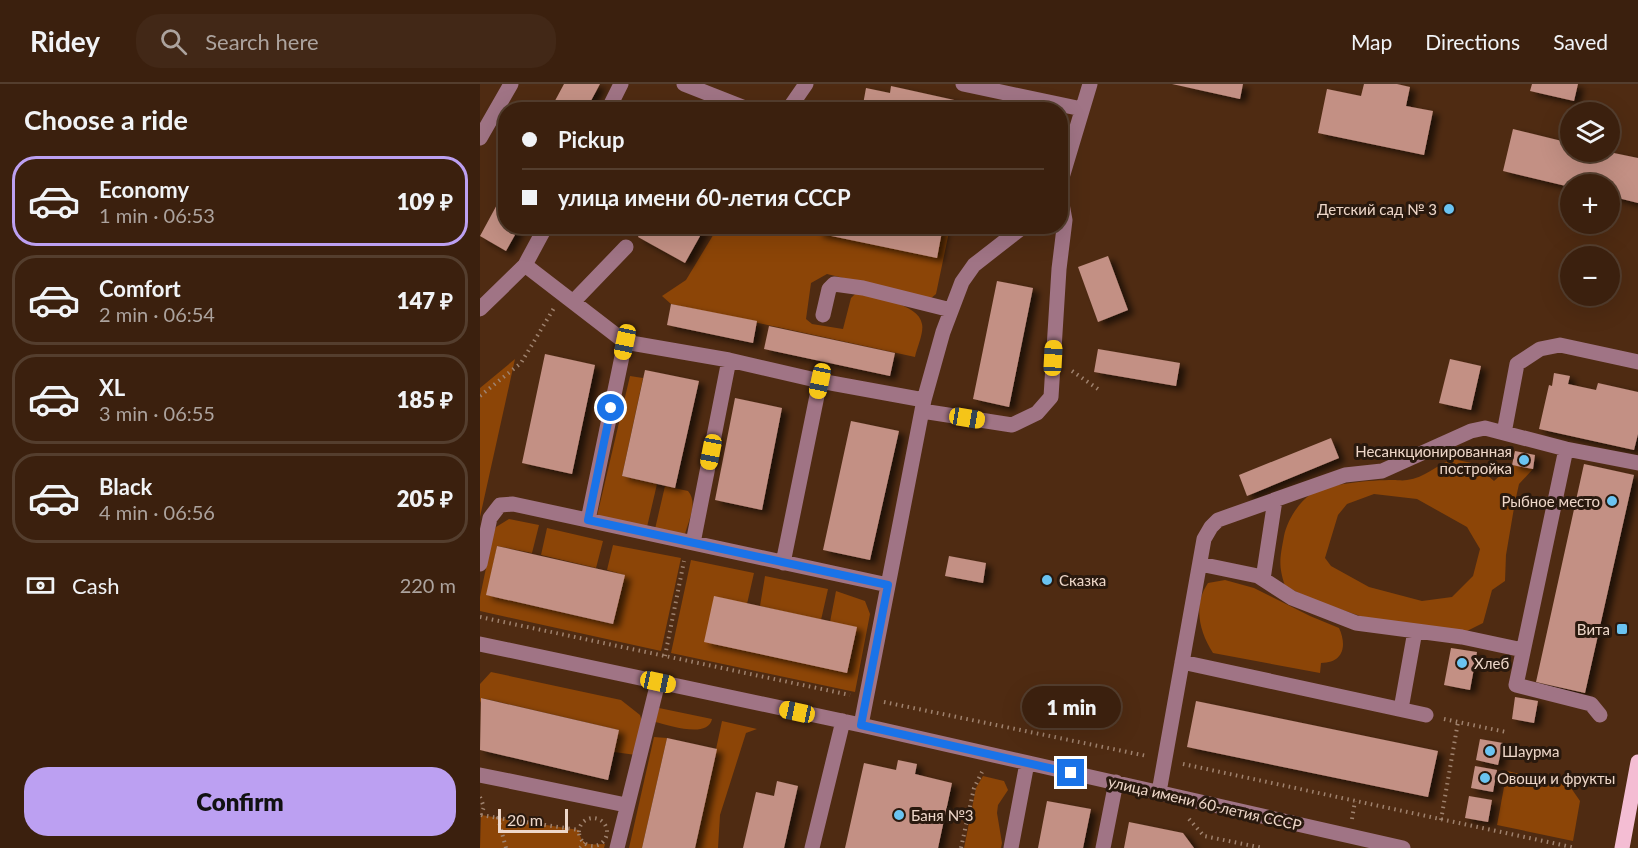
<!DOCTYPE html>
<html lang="en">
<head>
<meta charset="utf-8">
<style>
	:root { --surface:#3b200e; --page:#422817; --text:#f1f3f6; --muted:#aca39e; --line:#543e2e; --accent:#bca0f2 }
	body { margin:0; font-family:Lato,sans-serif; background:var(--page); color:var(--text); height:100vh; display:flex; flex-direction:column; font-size:22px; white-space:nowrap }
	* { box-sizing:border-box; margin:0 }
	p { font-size:20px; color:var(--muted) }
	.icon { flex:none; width:33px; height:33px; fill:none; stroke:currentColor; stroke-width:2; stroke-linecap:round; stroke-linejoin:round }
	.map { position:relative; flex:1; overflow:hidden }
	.side { display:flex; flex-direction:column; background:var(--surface); width:480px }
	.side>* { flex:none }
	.banner { position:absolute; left:18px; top:18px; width:570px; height:132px; border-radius:24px; box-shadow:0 6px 24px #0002,0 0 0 2px var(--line); display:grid; align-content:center; height:132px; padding:0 24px; background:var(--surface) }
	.buttons { position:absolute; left:1080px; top:18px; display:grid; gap:12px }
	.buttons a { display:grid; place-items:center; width:60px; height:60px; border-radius:50%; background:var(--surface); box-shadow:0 6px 24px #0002,0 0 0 2px var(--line); font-size:30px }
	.scale { position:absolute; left:18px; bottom:15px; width:70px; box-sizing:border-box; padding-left:6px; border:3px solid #eed7c9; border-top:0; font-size:16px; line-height:21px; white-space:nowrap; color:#eed7c9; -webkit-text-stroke:4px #29190e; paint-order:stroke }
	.end { position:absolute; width:27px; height:27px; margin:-14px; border:8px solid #1a73e8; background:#fff; box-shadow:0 0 0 3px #fff }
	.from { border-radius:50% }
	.bubble { position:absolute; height:42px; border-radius:21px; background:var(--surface); box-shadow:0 6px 24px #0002,0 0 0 2px var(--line); font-size:20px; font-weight:800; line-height:42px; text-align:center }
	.car { position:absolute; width:18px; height:36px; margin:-18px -9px; border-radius:8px; box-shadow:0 0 4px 2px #0007; background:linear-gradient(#f5c518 24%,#345 0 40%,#f5c518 0 76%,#345 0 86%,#f5c518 0) }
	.banner b { display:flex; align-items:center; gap:21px; height:57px; font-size:22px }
	.banner b+b { border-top:2px solid var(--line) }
	.banner i { width:15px; height:15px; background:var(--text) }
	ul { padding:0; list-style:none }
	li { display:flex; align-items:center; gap:18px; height:90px; margin:0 12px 9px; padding:0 12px; border:3px solid var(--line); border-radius:24px }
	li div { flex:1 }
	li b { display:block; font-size:22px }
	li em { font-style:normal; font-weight:800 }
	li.selected { border-color:var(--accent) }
	li>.icon { width:54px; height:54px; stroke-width:1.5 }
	h2 { padding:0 24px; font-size:27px; line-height:72px }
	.pay { display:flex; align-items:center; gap:15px; height:66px; padding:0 24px; font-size:22px }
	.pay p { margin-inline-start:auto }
	.button { display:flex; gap:12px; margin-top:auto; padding:12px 24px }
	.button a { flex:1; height:69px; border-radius:24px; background:var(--accent); color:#111; font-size:24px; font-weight:800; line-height:69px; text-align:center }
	header { display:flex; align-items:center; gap:36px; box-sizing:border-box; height:84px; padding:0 30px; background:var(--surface); border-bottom:2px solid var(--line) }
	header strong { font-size:28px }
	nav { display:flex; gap:33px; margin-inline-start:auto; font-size:21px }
	.search { width:420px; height:54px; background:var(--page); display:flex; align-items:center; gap:15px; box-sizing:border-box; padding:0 21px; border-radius:24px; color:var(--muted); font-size:22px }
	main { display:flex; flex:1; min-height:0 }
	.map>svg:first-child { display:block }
	.green { fill:#8c4507; fill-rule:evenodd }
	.building { fill:#c39084; filter:url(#shadow) }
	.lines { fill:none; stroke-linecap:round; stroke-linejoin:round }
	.path { stroke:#9f826e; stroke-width:4; stroke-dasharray:1.5 4.5; stroke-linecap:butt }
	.minor { stroke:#a07485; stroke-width:15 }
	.major { stroke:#f4bdd3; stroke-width:15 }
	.route { stroke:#1a73e8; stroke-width:8 }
	.poi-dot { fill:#6ac3f1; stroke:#29190e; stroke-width:2 }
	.labels { text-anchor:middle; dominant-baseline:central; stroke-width:6; stroke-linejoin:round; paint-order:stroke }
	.poi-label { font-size:15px; fill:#eed7c9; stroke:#29190e; text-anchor:start }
	.street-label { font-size:15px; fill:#eed7c9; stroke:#29190e }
</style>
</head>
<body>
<header>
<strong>Ridey</strong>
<div class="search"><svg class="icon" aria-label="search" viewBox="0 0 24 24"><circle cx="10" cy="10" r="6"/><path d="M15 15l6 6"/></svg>Search here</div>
<nav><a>Map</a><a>Directions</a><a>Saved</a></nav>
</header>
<main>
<section class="side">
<h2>Choose a ride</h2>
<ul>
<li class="selected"><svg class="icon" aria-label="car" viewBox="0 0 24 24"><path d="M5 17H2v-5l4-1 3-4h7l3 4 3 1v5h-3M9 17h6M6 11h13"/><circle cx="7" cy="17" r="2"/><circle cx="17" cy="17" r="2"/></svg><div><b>Economy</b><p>1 min · 06:53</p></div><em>109 ₽</em></li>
<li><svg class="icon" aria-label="car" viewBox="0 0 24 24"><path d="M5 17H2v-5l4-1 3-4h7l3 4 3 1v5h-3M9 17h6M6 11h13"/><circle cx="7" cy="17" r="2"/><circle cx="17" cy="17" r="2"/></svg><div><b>Comfort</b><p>2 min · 06:54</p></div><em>147 ₽</em></li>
<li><svg class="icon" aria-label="car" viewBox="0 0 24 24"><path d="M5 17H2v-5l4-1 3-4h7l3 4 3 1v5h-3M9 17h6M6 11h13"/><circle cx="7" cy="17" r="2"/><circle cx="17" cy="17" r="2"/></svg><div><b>XL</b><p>3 min · 06:55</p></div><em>185 ₽</em></li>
<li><svg class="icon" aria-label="car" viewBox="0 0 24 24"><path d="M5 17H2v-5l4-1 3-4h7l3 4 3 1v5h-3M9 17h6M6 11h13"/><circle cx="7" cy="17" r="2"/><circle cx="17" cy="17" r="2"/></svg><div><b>Black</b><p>4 min · 06:56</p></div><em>205 ₽</em></li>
</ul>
<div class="pay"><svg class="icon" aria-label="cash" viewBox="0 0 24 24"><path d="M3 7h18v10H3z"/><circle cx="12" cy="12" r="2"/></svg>Cash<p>220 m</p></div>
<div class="button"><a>Confirm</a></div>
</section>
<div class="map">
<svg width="1158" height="764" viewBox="0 0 1158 764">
	<defs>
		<filter id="shadow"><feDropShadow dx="6" dy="4" stdDeviation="3" flood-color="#0009"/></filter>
	</defs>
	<rect width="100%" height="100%" fill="#4f2b12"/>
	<path class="green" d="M238,143H470L456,210L450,215L347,190L331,199L326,235L332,240L363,245L371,214L376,209C393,214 439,219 442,240C444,249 437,263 435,273L191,220L182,212L206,196Z
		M35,275L0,433V304Z
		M150,292L163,294L142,392L177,400L167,443L117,432Z
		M973,375L1001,381L1006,390L1014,397L1032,381L1053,385L1039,400L1035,418L1026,471L1025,497L1012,506L1003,539L983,549L886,534L833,516L805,502C798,481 800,474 804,452C807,437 818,419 831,410C849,399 892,396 913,396C918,396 922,397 927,396C945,394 956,381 973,375ZM894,410L937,415L987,443L1000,465L993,492L972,513L942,517L889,503L851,482L845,474L858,431L867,420Z
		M185,402L208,407C218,419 209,435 205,450L175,445Z
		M29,435L59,441L52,469L17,462L7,511L133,540L144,491L127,486L133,461L201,474L181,567L0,527V513L13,450L16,443Z
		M67,444L123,457L116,484L61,471Z
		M211,476L274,489L267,520L350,538L356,507L385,517L390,530L375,608L191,569Z
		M285,492L348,505L341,536L280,522Z
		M745,496L774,504L830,532L859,544C867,561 864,579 841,579L840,589L733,569C719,547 713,521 728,499Z
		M11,588L141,616L160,631L163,641L156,671L134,668L139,646L2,614L0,619V600Z
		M179,624L232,635C228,655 189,641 175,638Z
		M242,637L277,645L266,649L240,731L238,764H215Z
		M174,653L187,654L162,764H149Z
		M1027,687L1089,701L1100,717L1093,757L1017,741Z
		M503,692L524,697L528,706L518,721L517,729L522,759L521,764H484L496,704Z
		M1,731L99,746C101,764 113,760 125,760L124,764H0Z"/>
	<path class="building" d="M84,0H120L106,26H70Z
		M692,0H763L760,15Z
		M884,0H917L930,3L926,22L953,27L944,71L838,49L847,5L881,12Z
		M1052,0H1098L1094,17L1050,7Z
		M411,2L515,25V26H382L386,4L410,9Z
		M1033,45L1090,59V68H1129L1158,74V119L1130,112V100H1090V103L1023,87Z
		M26,104V142H40L26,167L0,152Z
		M163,142H220L224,145L205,179L158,153Z
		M338,142H463L457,174L337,149Z
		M628,172L648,226L618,238L598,183Z
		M517,197L553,204L529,323L493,315Z
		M191,220L277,237L273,259L187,241Z
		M289,242L415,269L410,292L284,265Z
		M618,265L700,279L696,302L614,288Z
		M65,270L115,281L92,390L42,379Z
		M970,275L1001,282L991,326L959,319Z
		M165,286L219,297L195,404L142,392Z
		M1074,289L1090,292L1088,300L1116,306L1118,299L1158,308V350L1154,366L1059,345L1069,301L1072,302Z
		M255,314L302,324L282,426L235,416Z
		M371,337L419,347L390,476L343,466Z
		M851,354L859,374L767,412L759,391Z
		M1035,367L1055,371L1053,385L1032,381Z
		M1104,380L1154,391L1105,609L1056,598Z
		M17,462L145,491L133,540L6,511Z
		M469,472L506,479L503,499L465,492Z
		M234,512L377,543L367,589L224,558Z
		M971,564L997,568L990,606L964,601Z
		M1035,613L1058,617L1054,639L1032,635Z
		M1,614L139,646L128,696L0,666Z
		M716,617L958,667L948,713L707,663Z
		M187,654L237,665L215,764H162Z
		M1000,655L1023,659L1018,681L996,676Z
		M418,676L437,680L435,690L472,699L458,764H365L384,679L416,686Z
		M995,682L1017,686L1013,708L991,704Z
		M297,697L318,702L304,764H263L276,708L294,712Z
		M989,712L1012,716L1008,738L985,734Z
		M567,717L611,725L603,764H558Z
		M649,738L703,749L714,764H644Z"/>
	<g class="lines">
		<path class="path" d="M592,287L618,305
			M0,312L41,279L74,224
			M0,533L370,611
			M185,572L204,477
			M404,618L667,672
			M964,635L1026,648
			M703,680L1096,764
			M0,713L4,723L0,733
			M1,731L18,734
			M99 748a14 14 0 1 1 28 0a14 14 0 1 1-28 0Z
			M709,735L724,752L783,764
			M872,735L875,717
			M961,736L978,638
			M26,764L18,734L99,746
			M100,764L105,759
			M481,764L494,704L502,688"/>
		<path class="minor" d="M204,0L270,26
			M483,0L602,25
			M128,26L141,0
			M308,26L326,0
			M0,54L31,0
			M580,100L610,0
			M45,181L145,258L249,276L340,297L444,316
			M93,218L146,163
			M0,225L45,181L66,142
			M343,231L349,205L354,200L383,204L471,226
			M442,327L532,341L557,329L571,313L579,185L585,136L580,109
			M1024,349L1037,280L1060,265L1080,261L1158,278
			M1086,365L1036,601L1111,620L1120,631
			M108,436L145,258
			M213,459L249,276
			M303,479L340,297
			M0,480L10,434L20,421L33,420L408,501
			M720,480L778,492L812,514L876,539L982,553L1043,566
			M783,495L795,416
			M0,560L381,641L923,764
			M702,578L946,631
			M921,625L935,547
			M381,641L444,316L463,248L482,198L494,181L544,142
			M0,691L146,721
			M679,708L724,455L731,443L738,436L865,391L902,387L991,347L1005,344L1086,365L1158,379
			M137,764L178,598
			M332,764L363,637
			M531,764L547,679
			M623,764L636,698"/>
		<path class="major" d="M1142,764L1158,678"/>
	</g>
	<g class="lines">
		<path class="route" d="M131,324L108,436L408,501L381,641L591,689"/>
	</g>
	<g class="poi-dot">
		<circle cx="969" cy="125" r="6"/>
		<circle cx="1044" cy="376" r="6"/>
		<circle cx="1132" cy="417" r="6"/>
		<circle cx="567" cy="496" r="6"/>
		<rect x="1136" y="539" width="12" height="12" rx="3"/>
		<circle cx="982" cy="579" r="6"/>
		<circle cx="1010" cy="667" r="6"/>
		<circle cx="1005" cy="694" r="6"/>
		<circle cx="419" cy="731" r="6"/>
	</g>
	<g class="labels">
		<g class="poi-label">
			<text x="957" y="125" text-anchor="end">Детский сад № 3</text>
			<text x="1032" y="367" text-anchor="end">Несанкционированная<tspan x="1032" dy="17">постройка</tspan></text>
			<text x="1120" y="417" text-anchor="end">Рыбное место</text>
			<text x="579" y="496">Сказка</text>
			<text x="1130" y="545" text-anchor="end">Вита</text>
			<text x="994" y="579">Хлеб</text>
			<text x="1022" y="667">Шаурма</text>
			<text x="1017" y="694">Овощи и фрукты</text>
			<text x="431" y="731">Баня №3</text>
		</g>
		<g class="street-label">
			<text transform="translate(725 719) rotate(13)">улица имени 60-летия СССР</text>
		</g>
	</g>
</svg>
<div class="buttons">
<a><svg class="icon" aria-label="layers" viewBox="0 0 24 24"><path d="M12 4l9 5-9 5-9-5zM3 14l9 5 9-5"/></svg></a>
<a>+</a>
<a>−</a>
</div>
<div class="scale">20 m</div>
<i class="end from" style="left:131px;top:324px"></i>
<i class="end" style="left:591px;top:689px"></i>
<div class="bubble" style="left:542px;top:602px;width:99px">1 min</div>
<i class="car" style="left:145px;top:258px;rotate:192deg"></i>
<i class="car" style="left:573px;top:274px;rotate:3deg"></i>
<i class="car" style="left:340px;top:297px;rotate:192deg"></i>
<i class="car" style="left:487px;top:334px;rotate:99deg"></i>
<i class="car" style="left:231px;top:368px;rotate:191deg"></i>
<i class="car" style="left:178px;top:598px;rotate:102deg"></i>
<i class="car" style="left:317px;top:628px;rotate:282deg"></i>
<div class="banner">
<b><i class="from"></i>Pickup</b>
<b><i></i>улица имени 60-летия СССР</b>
</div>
</div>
</main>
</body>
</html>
